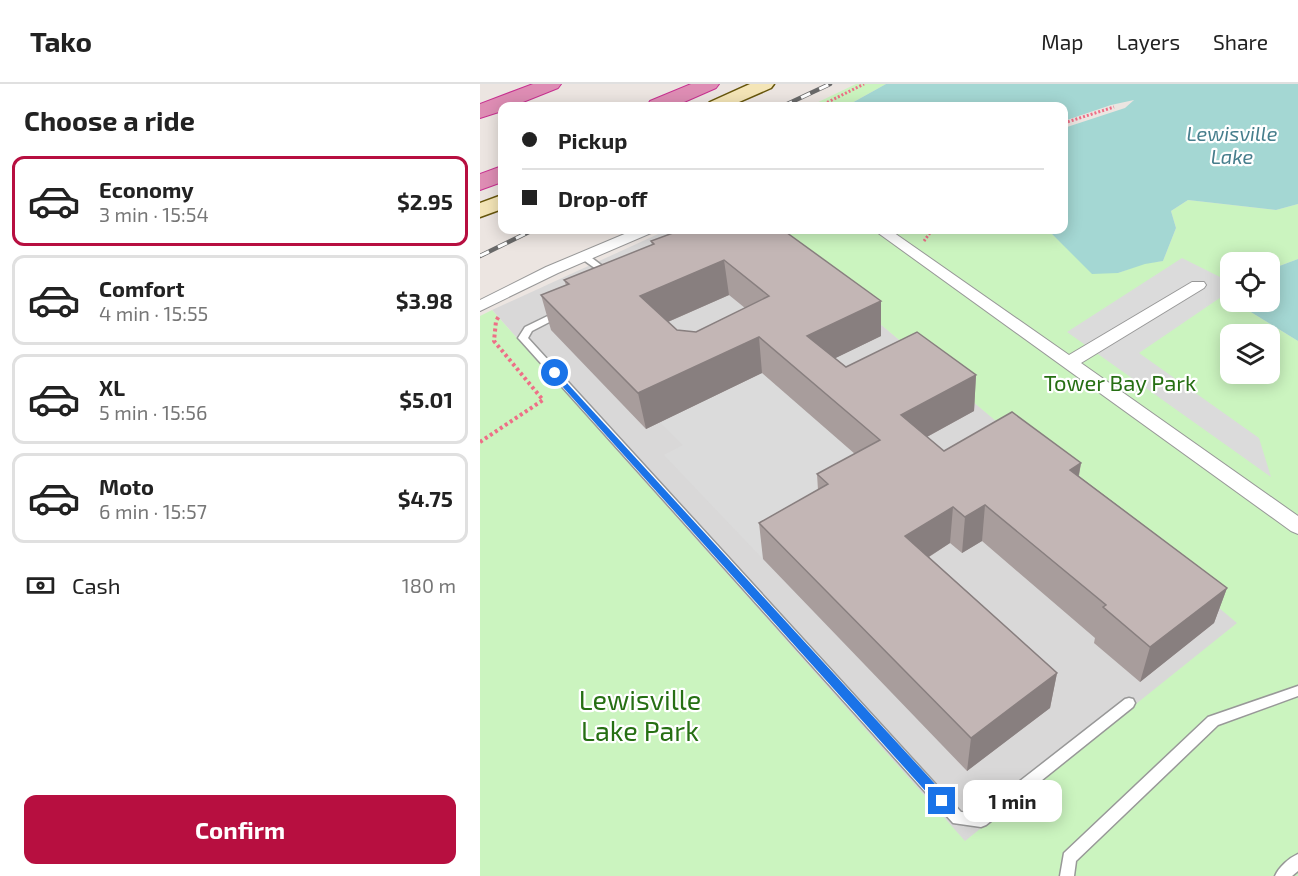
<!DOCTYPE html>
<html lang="en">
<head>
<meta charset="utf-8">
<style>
	:root { --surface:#fff; --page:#f2f2f2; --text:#222; --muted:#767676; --line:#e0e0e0; --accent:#b70f40 }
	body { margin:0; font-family:"Exo 2",sans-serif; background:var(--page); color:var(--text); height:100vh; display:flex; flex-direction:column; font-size:22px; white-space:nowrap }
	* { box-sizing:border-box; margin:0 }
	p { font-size:20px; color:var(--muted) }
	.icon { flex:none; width:33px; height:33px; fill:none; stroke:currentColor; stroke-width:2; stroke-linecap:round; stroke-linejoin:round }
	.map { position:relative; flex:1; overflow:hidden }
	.sheet { display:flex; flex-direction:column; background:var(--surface); width:480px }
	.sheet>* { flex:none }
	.guide { position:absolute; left:18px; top:18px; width:570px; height:132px; border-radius:12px; box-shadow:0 3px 15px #0003; display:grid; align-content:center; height:132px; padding:0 24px; background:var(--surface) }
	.fabs { position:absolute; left:740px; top:168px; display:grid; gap:12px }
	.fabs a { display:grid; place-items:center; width:60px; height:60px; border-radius:12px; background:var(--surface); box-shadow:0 3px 15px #0003; font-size:30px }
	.end { position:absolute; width:27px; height:27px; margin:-14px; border:8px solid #1a73e8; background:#fff; box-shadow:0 0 0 3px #fff }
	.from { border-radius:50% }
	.bubble { position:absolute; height:42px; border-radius:12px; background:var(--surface); box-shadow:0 3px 15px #0003; font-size:20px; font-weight:700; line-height:42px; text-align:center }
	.guide b { display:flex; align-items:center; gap:21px; height:57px; font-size:22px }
	.guide b+b { border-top:2px solid var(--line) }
	.guide i { width:15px; height:15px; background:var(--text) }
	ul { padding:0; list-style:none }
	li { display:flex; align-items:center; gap:18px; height:90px; margin:0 12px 9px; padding:0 12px; border:3px solid var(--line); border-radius:12px }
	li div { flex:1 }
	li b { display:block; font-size:22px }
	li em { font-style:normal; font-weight:700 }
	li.current { border-color:var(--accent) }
	li>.icon { width:54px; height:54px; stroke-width:1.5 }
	h2 { padding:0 24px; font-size:27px; line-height:72px }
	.pay { display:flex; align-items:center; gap:15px; height:66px; padding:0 24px; font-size:22px }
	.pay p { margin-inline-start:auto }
	.action { display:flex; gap:12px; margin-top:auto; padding:12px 24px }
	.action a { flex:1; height:69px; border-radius:12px; background:var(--accent); color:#fff; font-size:24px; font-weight:700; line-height:69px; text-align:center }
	header { display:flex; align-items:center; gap:36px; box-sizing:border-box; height:84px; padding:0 30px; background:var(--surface); border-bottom:2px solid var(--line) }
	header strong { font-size:28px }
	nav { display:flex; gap:33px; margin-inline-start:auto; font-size:21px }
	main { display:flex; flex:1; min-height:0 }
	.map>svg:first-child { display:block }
	.residential { fill:#d9d8d8 }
	.park { fill:#cbf4bf; fill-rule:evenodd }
	.parking { fill:#dbdbdb }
	.water { fill:#a4d7d3 }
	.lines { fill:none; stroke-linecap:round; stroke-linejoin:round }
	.service-casing { stroke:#989898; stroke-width:3 }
	.minor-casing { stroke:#989898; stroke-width:2 }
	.secondary-casing { stroke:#67560c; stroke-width:3 }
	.motorway-casing { stroke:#c73090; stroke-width:2 }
	.path-far1 { stroke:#ee6f87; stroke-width:3; stroke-dasharray:2 2; stroke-linecap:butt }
	.path { stroke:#ee6f87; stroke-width:4; stroke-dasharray:3 3; stroke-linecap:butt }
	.service { fill:#fff; fill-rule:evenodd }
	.minor { fill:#fff; fill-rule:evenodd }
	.secondary { fill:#f4e5b7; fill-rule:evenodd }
	.motorway { fill:#de8db4; fill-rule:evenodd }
	.rail-casing { stroke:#696969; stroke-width:4.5 }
	.rail { stroke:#fff; stroke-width:3; stroke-dasharray:10; stroke-linecap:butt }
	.wall { fill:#a89d9c; fill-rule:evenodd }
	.shaded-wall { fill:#887f7f }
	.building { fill:#c3b6b5; stroke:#887f7f; stroke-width:1.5; fill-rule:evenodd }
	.route { fill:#1a73e8 }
	.labels { text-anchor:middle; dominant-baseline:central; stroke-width:4.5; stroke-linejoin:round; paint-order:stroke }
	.far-water-label { font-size:20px; font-style:italic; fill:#467e8c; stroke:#fff }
	.park-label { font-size:22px; fill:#266f13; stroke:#fff }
	.near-park-label { font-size:27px; fill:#266f13; stroke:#fff }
</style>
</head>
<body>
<header>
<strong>Tako</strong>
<nav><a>Map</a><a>Layers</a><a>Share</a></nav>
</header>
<main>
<section class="sheet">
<h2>Choose a ride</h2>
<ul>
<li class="current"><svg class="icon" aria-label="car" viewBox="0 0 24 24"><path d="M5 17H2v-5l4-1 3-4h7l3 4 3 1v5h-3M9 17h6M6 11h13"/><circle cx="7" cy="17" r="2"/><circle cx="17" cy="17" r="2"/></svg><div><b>Economy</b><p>3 min · 15:54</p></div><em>$2.95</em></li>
<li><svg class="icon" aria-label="car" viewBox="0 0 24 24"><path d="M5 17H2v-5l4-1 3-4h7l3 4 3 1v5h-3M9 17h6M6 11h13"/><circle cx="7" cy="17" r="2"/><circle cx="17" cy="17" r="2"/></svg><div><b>Comfort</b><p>4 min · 15:55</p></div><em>$3.98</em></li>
<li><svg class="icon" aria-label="car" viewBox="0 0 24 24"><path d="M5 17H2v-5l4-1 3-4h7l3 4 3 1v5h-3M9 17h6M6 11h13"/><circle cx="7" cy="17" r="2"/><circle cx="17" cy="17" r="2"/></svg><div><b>XL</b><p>5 min · 15:56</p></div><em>$5.01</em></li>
<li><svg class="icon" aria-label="car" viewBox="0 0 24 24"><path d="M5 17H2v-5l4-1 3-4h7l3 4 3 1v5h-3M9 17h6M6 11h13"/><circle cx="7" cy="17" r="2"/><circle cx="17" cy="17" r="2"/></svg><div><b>Moto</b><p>6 min · 15:57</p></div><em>$4.75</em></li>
</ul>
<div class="pay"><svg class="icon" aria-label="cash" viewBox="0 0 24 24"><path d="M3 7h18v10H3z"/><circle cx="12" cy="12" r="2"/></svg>Cash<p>180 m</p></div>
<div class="action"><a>Confirm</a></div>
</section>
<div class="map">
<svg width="818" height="792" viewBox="0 0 818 792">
	<rect width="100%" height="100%" fill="#ece5e1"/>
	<path class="residential" d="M187,146H288L758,539L485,758L12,226Z"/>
	<path class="park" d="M376,0H406L370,20L371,22H330Z
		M708,116L796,126L818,120V175L789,186V178H750V218H762L761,222L818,257V792H0V232L12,226L485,757L757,539L288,146H568L593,170L638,189L665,179L683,177L696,144L691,127ZM750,250H789V290H750Z"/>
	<path class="parking" d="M702,174L750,198V207L659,269L779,354L791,393L587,248Z
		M282,289L400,392L283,475L184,371L203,361L180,338Z"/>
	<path class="water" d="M406,0H818V120L796,126L708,116L691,127L696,144L683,177L665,180L638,189L612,190L568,146H584V44L645,24L654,16L631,21L584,37V22H371L370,20Z
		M818,175V257L761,222L762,218H789V186Z"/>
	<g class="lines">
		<defs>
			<path id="service" d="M102,171H108L133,190L132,192H126L102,175Z
				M80,226L83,227V231L52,247L48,254L481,728L499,729L645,615L649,614L653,615L655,619L653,623L506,741L501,743L473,739L40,256L38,254L45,243Z
				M818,602V612L738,641L596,777L594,792H580L584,769L728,633Z
				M818,770V787L812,792H795C799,783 809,774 818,770Z"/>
			<path id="minor" d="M154,146H173L171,149L78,189L0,227V216L66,183Z
				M394,146H410L589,271L712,198H724L726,201L724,204L601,279L818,432V450L811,447Z"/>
			<path id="secondary" d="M270,0H294L291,4L250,22H227L230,18Z
				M22,111V125L0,133V119Z"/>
			<path id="motorway" d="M53,0H81L78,4L33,22H22V27L0,34V20Z
				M211,0H239L236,4L195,22H167L170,17Z
				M22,82V98L0,106V90Z"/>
		</defs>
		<use href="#service" class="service-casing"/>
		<use href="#minor" class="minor-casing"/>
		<use href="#secondary" class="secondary-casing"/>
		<use href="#motorway" class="motorway-casing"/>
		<path class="path-far1" d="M340,22L384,0
			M584,39L634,23
			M444,157L452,146"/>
		<path class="path" d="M0,358L63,316L14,257L16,237L19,232"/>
		<use href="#service" class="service"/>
		<use href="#minor" class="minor"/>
		<use href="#secondary" class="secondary"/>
		<use href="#motorway" class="motorway"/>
		<defs>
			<path id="rail" d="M303,22L350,0
				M0,172L53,146"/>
		</defs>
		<use href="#rail" class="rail-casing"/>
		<use href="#rail" class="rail"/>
	</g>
	<path class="wall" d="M171,157L401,217V252L355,274L366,283L496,291L494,327L447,353L464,367L601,379L599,392L747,504L734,539L660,598L614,559L615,554L502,457L482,469L470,459L449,473L577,589L570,624L487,687L283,475L279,439L338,406L337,390L375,370L282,289L166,345L71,246L61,211L86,201L84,196L172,161ZM249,211L265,224L216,248L197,246L188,238Z"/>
	<path class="shaded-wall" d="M244,176L249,211L167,247L160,212Z
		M401,217V252L329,287L327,252Z
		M279,253L282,289L166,345L158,309Z
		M496,291L494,327L421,367V331Z
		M601,379L594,415L590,386Z
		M505,421L502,457L482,469L485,433Z
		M473,423L470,459L425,488V452Z
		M747,504L734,539L660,598L670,563Z
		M577,589L570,624L487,687L491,654Z"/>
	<path class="building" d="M201,146H303L401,217L327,252L366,283L437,248L496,291L421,331L464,367L532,328L601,379L590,386L747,504L670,563L623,523L626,521L505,421L485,433L473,423L425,452L577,589L491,654L279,439L348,400L337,390L400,356L279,253L158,309L61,211L89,200L84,196L174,160L171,157ZM244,176L289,212L216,248L197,246L160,212Z"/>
	<path class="route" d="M75,286L467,713L469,717L467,721H458L72,291V287Z"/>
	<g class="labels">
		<g class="far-water-label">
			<text x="752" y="49">Lewisville<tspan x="752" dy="23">Lake</tspan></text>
		</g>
		<g class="park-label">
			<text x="640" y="298">Tower Bay Park</text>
		</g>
		<g class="near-park-label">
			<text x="160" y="615">Lewisville<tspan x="160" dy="31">Lake Park</tspan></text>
		</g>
	</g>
</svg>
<div class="fabs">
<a><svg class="icon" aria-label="locate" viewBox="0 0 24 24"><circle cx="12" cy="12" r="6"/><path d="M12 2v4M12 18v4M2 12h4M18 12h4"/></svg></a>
<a><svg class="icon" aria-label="layers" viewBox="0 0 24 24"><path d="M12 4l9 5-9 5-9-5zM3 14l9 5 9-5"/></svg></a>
</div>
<i class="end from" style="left:75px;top:289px"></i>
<i class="end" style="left:462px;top:717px"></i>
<div class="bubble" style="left:483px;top:696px;width:99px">1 min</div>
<div class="guide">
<b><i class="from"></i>Pickup</b>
<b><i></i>Drop-off</b>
</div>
</div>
</main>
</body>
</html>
